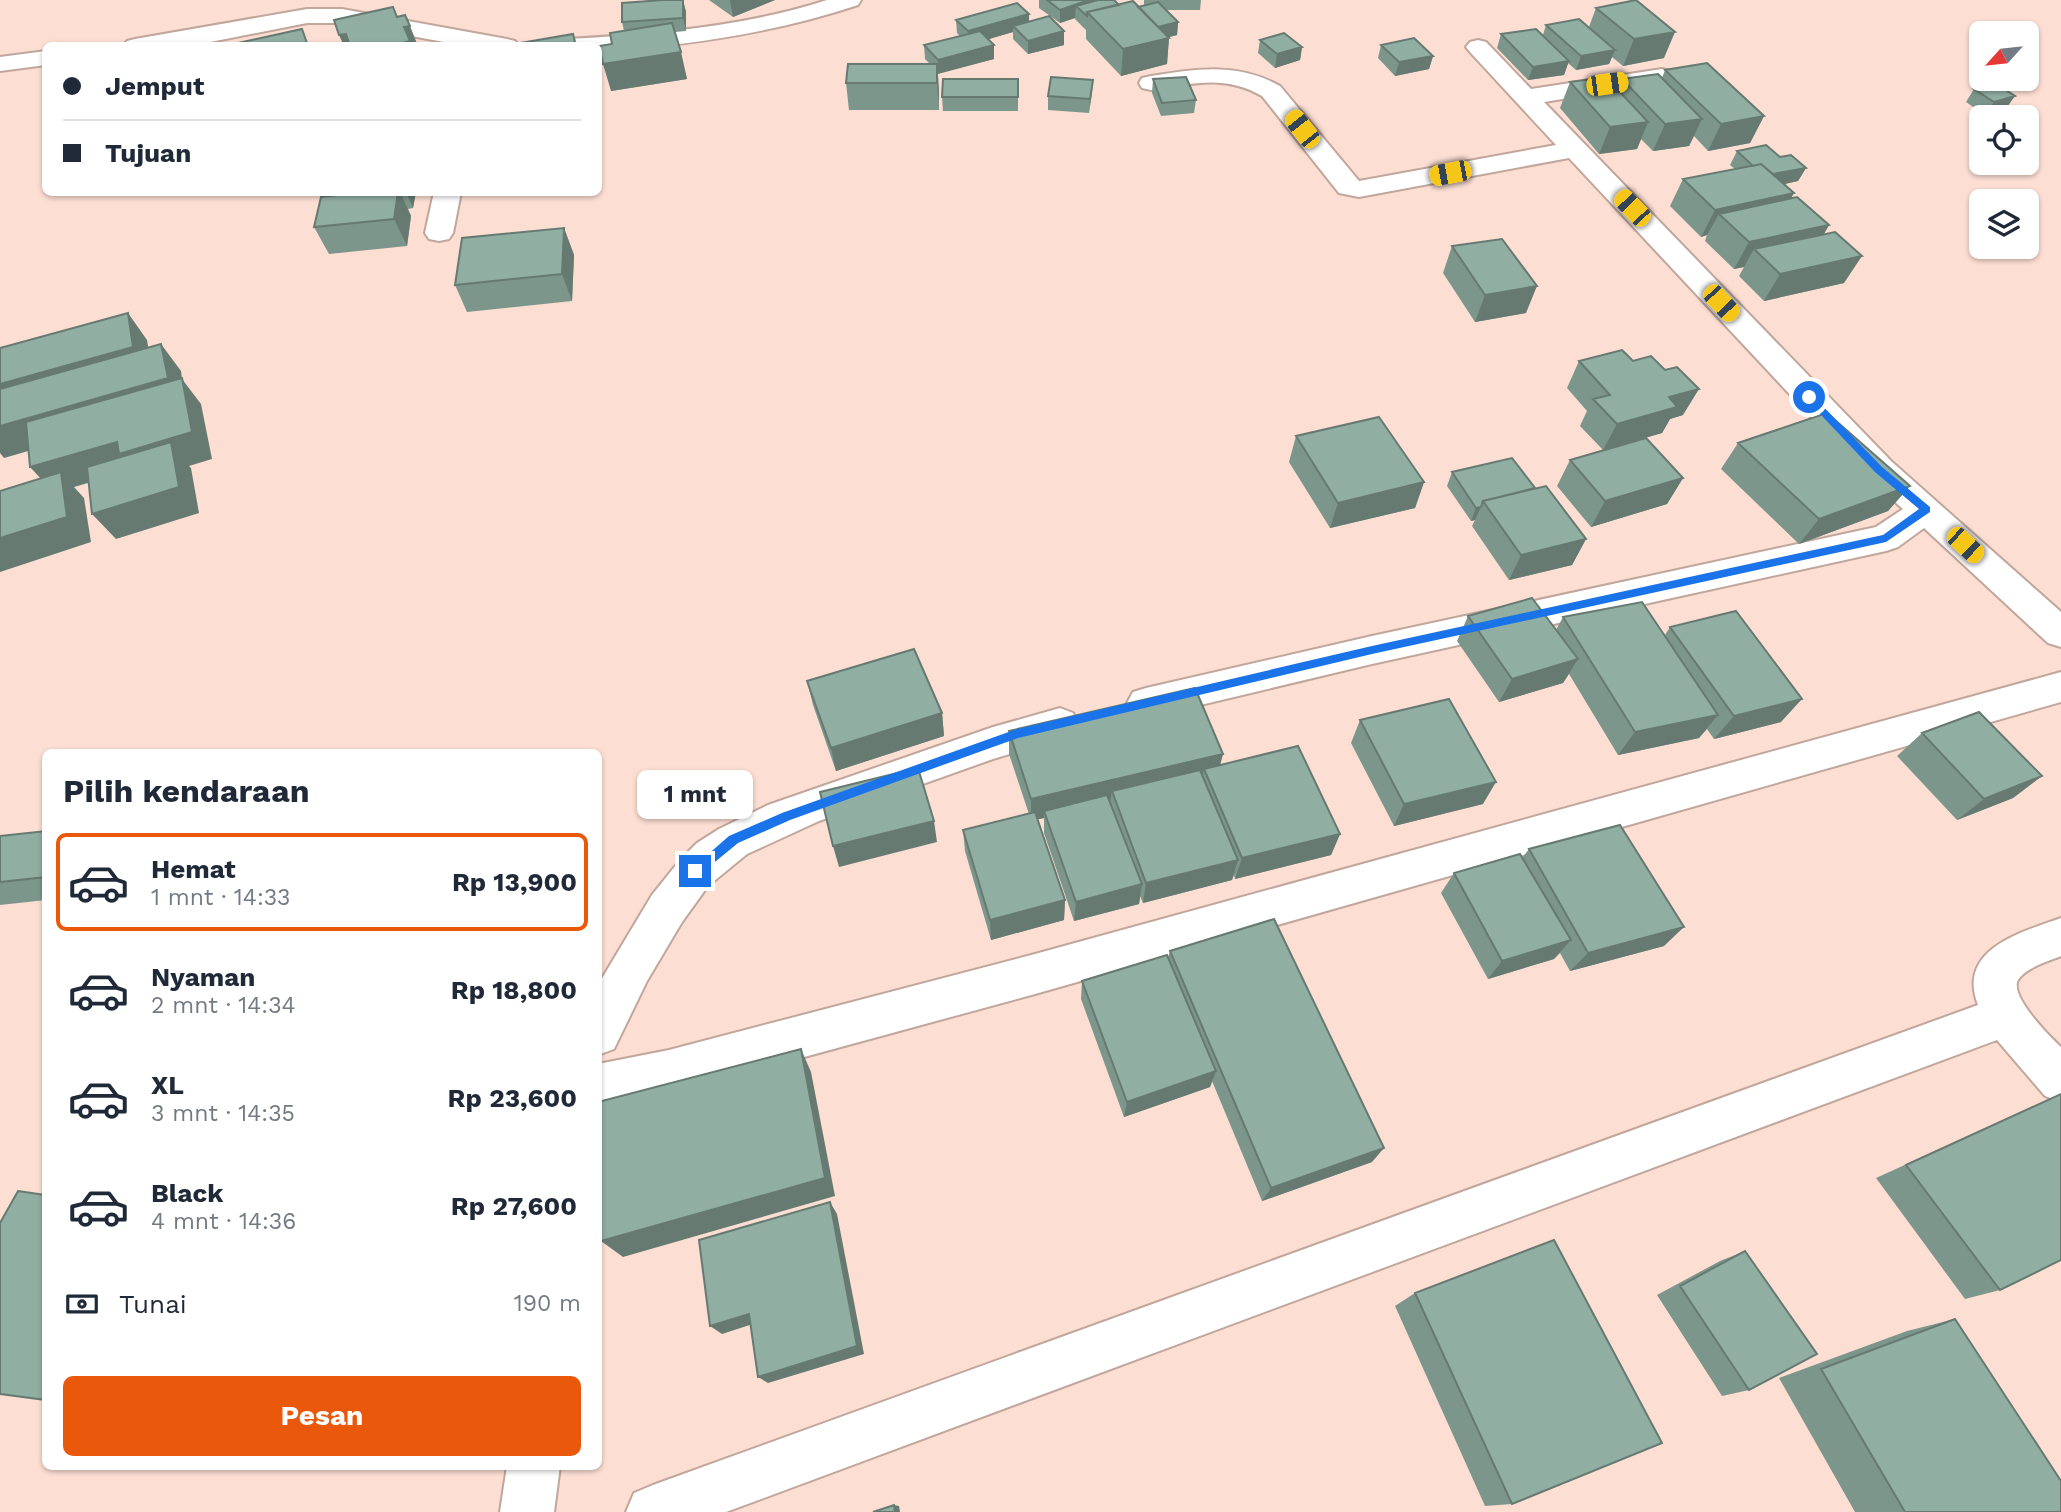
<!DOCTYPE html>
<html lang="id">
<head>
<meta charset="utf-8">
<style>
	:root { --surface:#fff; --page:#f2f2f3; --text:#1f2937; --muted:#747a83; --line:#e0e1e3; --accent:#ea580c }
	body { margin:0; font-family:"Work Sans",sans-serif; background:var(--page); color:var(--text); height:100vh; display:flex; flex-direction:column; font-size:26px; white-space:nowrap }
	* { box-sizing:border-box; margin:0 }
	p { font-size:23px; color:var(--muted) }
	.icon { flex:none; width:38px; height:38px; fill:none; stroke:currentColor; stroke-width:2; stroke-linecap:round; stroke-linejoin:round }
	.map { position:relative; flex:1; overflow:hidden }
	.sheet { position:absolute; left:42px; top:749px; width:560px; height:721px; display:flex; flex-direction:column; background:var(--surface); border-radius:10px; box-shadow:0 2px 5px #0004 }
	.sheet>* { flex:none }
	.top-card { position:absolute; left:42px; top:42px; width:560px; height:154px; border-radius:10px; box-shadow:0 2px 5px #0004; display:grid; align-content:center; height:154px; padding:0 21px; background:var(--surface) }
	.needle { width:46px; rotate:243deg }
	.tools { position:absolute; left:1969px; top:21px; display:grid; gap:14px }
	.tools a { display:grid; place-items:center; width:70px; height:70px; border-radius:10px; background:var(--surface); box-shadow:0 2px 5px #0004; font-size:35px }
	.end { position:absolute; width:32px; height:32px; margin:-16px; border:9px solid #1a73e8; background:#fff; box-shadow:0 0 0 4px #fff }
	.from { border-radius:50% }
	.bubble { position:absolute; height:49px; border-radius:10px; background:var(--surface); box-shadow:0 2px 5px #0004; font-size:23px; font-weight:700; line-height:49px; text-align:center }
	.car { position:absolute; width:21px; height:42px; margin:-21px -10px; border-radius:9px; box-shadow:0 0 5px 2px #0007; background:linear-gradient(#f5c518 24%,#345 0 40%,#f5c518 0 76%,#345 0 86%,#f5c518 0) }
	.top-card b { display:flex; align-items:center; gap:24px; height:66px; font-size:26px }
	.top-card b+b { border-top:2px solid var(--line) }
	.top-card i { width:18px; height:18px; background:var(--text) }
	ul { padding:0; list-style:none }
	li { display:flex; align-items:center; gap:21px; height:98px; margin:0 14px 10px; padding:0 7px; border:4px solid transparent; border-radius:10px }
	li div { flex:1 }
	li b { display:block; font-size:26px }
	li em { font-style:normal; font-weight:700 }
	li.on { border-color:var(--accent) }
	li>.icon { width:63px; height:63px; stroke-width:1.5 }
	h2 { padding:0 21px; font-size:32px; line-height:84px }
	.pay { display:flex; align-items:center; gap:18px; height:77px; padding:0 21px; font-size:26px }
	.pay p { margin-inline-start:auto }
	.primary-button { display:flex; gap:14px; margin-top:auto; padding:14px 21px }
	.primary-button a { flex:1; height:80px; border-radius:10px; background:var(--accent); color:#fff; font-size:28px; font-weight:700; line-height:80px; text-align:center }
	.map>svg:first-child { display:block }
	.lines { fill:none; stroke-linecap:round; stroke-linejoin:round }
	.minor-casing { stroke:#c1a69b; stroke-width:4 }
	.minor { fill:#fff; fill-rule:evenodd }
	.wall { fill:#7d968c }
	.shaded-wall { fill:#667a72 }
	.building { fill:#91aea3; stroke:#667a72; stroke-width:2 }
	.route { fill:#1a73e8 }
</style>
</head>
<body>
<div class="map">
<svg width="2061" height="1512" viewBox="0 0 2061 1512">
	<rect width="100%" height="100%" fill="#fcded3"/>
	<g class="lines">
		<defs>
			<path id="minor" d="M827,0H861L858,5C774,33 687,46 598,51V46H555L559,41L567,39C655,34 743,27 827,0Z
				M307,9H342L507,39L515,41L519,46H465L342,23H307L190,46H123L127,41L135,39Z
				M1478,40L1486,42L1531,89L1662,69L1671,71L1674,76L1671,81L1662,83L1544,102L1891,461L2061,612V647L2048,643L1924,528L1898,547L1886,551L1372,664L1146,718L1133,714L1127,703L1133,692L1146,688L1372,636L1876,527L1903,509L1867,477L1569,158L1359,197L1339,193L1262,96C1224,74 1192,84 1151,90L1142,88L1139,83L1142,78L1151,76C1197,69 1237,62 1280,86L1359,181L1556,145L1470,52L1466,47L1470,42Z
				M46,51V65L0,71V57Z
				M434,192H461L453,233L449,239L439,241L429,239L425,233Z
				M2061,672V702L1035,994L669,1094L598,1108V1064L669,1050L1035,954Z
				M1060,708L1073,713L1079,724L1073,735L993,759L819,821L747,854L708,886L682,922L647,981L614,1049L598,1055V985L652,895L680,860L697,843L719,829L768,805L993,727Z
				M2061,918V956C2049,961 2025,968 2018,980C2009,996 2050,1037 2061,1047V1102L2045,1096L1997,1040L726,1512H626L634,1493L653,1485L1978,1005C1956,949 2022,932 2061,918Z
				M507,1466H560L554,1512H500Z"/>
		</defs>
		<use href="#minor" class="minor-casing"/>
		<use href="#minor" class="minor"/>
	</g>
	<path class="wall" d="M683,0L686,12V31L675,32L687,79L611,91L612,44L624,31L622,22Z
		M709,0H775L733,17Z
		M1039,0H1114L1119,5L1138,7L1144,6V0H1201L1200,10H1166L1178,22L1177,35L1169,37L1167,64L1121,76L1086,39V30L1075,19V18L1060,23L1039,8Z
		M1596,8L1664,58L1623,66L1612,57L1609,64L1576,70L1568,63L1564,75L1528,80L1497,48L1501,34L1543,35L1546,25L1589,27Z
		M1029,14V21L1064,31V45L1028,54L1013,39V32L988,39L994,45V59L938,73L939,110H849L846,83L930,64L925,59L924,45L960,36L957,33L956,20Z
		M1260,40L1302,47L1300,60L1275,68L1258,53Z
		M1381,45L1433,56L1429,69L1395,76L1378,58Z
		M1665,70L1764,116L1750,143L1708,151L1694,136L1689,146L1653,151L1641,139L1637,149L1599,154L1560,108L1570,82L1618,89L1622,79L1662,78Z
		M1018,79V111H943L942,97Z
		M1153,79L1196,100L1194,113L1161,116L1152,93Z
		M1093,80L1089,113L1048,110V96Z
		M1974,89L2005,110L1985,115L1966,102Z
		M1737,151L1780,157L1806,168L1798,181L1784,184L1792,198L1829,225L1824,234L1844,283L1764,301L1739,276L1744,267L1734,269L1705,241L1707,235L1701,237L1670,206L1683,179L1735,169L1730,165Z
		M331,192H416L413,208L408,209L411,216L407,246L329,254L314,227L332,196Z
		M564,228L574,255L572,301L467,312L455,285Z
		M1452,246L1526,313L1475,322L1443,273Z
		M1579,361L1683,415L1670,419L1662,433L1603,450L1580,426L1587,411L1567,388Z
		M1296,436L1424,482L1415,508L1330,528L1289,462Z
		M1738,443L1910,486L1888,511L1799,544L1721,469Z
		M1570,460L1683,478L1667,504L1591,527L1557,486Z
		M1452,472L1535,488L1586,539L1572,565L1509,580L1472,526L1475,520L1471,521L1447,486Z
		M1468,616L1556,630L1563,617L1665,635L1670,627L1781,722L1714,739L1707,729L1699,738L1618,755L1569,674L1563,683L1499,702L1457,641Z
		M807,681L942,713L944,736L836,771L813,705Z
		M1360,720L1483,804L1394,826L1351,743Z
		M1009,731L1223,754L1220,765L1340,834L1331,855L1235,879L1234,875L1232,880L1143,903L1140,896L1139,904L1074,921L1044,833V818L1038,819L1065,900L1064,920L991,940L965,851L963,830L1029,814L1009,754Z
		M1922,733L2042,776L2013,798L1957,820L1897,756Z
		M46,831V900L0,905V836Z
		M1529,849L1664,946L1570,971L1560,953L1554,959L1488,979L1441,893L1454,873L1522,858Z
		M1170,951L1372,1162L1262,1201L1212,1081L1210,1087L1124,1117L1081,999L1082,981L1168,958Z
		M2061,1094L2000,1290L1965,1299L1876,1178Z
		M1745,1251L1749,1390L1722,1396L1657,1295L1720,1261Z
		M1415,1293L1512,1504L1485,1506L1395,1306Z
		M1955,1319L2061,1512H1855L1779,1378L1907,1331Z"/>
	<path class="shaded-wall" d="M683,0L686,12V31L683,18Z
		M730,0H775L733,17Z
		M1089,0H1101L1087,12L1076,6L1075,18L1060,23V10Z
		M1029,14V27L1013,26V32L969,45L968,31Z
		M1178,22L1177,35L1153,41L1154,28Z
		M410,26L418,46H389L407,41L404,27Z
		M1064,31V45L1028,54V41Z
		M1675,32L1664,58L1623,66L1634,39Z
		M346,34L351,46H344L339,35Z
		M1169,38L1167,64L1121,76L1123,49Z
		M994,45V59L938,74V60Z
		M1302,47L1300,60L1275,68L1277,54Z
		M1615,50L1609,64L1576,70L1581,56Z
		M681,52L687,79L611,91L603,64Z
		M1433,56L1429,69L1395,76L1399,62Z
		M1569,61L1564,75L1528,80L1533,67Z
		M937,64L939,90V110L937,83Z
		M1093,80L1092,93L1089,113L1090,99Z
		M2015,96L2005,110L1985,115L1994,102Z
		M1764,116L1750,143L1708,151L1721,124Z
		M1702,119L1689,146L1653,151L1665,124Z
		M1648,122L1637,149L1599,154L1610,127Z
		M1806,168L1798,181L1757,190L1765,176Z
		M398,192H400L411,216L407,246L394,219Z
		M406,192H416L413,208Z
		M1794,193L1779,220L1719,214L1707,235L1701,237L1715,210Z
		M1829,225L1813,252L1754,249L1744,267L1734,269L1749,242Z
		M564,228L574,255L572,301L562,274Z
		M1862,256L1844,283L1764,301L1780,274Z
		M1537,286L1526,313L1475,322L1485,295Z
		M128,313L147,340L153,374L0,396V384Z
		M161,344L181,371L182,379L201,404L212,459L189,466L191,468L199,513L116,539L92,514L132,470L74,487L84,498L91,542L0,572V538L54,493L30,467L187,405L4,458L0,453V426Z
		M1699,389L1683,415L1670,419L1662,433L1603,450L1617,424L1669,397Z
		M1683,478L1667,504L1591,527L1605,501Z
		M1424,482L1415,508L1330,528L1338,503Z
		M1910,486L1888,511L1799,544L1819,519Z
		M1481,507L1475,520L1471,521L1476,508Z
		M1586,539L1572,565L1509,580L1521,555Z
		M1578,659L1563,683L1499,702L1512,679Z
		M1802,699L1781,722L1714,739L1734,716Z
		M942,713L944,736L836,771L831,748Z
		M1718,715L1699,738L1618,755L1635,732Z
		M1223,754L1217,776L1204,769L1201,780L1112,791L1110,802L1046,817L1044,811V818L1031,821V799Z
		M2042,776L2013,798L1957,820L1984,799Z
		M1496,782L1483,804L1394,826L1404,804Z
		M934,821L937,842L839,867L833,846Z
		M1340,834L1331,855L1235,879L1242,858Z
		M1238,860L1232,880L1143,903L1146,883Z
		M1142,884L1139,904L1074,921L1076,902Z
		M1065,900L1064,920L991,940L990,920Z
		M1684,927L1664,946L1570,971L1588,953Z
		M1571,940L1554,959L1488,979L1502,961Z
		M801,1049L811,1072L835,1196L623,1257L601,1241Z
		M1216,1071L1210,1087L1124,1117L1127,1102Z
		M1384,1148L1372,1162L1262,1201L1271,1188Z
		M830,1202L837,1214L864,1354L768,1383L758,1377Z
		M749,1314L759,1322L722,1334L710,1326Z
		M894,1505L899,1506L900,1512H895Z"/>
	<path class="building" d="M663,0H683V18L622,22V3Z
		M1047,0H1089L1060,10Z
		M1098,0H1114L1119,5L1087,12V16L1076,6Z
		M1636,0L1675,32L1634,39L1596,8Z
		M1133,1L1169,38L1123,49L1087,12Z
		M1158,2L1178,22L1158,27L1138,7Z
		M1017,3L1029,14L968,31L956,20Z
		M393,7L397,17L405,15L410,26L404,27L410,41L389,46H350L346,34L339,35L334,20Z
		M1049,16L1064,31L1028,41L1013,26Z
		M1579,19L1615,50L1581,56L1546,25Z
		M672,23L681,52L603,64L599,46L612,44L610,33Z
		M302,29L308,46L229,45Z
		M1536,29L1569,61L1533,67L1501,34Z
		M980,31L994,45L938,60L924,45Z
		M1284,33L1302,47L1277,54L1260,40Z
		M573,34L576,46L509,45Z
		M1414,38L1433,56L1399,62L1381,45Z
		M1707,63L1764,116L1721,124L1665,70Z
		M848,64H937V83H846Z
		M1658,74L1702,119L1665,124L1622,79Z
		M1051,77L1093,80L1090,99L1048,96Z
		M1186,77L1196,100L1162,103L1153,79Z
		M1606,77L1648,122L1610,127L1570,82Z
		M943,79H1018V97H942Z
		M1996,84L2015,96L1994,102L1974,89Z
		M1766,145L1780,157L1791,155L1806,168L1773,174L1761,164L1753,166L1737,151Z
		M1761,164L1794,193L1715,210L1683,179Z
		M363,192H398L394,219L314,227L321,197Z
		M1797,197L1829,225L1749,242L1719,214Z
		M564,228L562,274L455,285L462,238Z
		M1835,232L1862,256L1780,274L1754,249Z
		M1502,239L1537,286L1485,295L1452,246Z
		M128,313L133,347L0,384V348Z
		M161,344L168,378L0,426V389Z
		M1622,350L1633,361L1651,356L1665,370L1677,367L1699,389L1669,397L1677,407L1617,424L1593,399L1610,395L1579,361Z
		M182,378L192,432L119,454L117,442L30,467L26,422Z
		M1827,413L1910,486L1819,519L1738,443Z
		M1379,417L1424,482L1338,503L1296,436Z
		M1646,438L1683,478L1605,501L1570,460Z
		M171,442L179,487L92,514L87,467Z
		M1512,458L1535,488L1483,501L1481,507L1476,508L1452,472Z
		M61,472L67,517L0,538V491Z
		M1546,486L1586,539L1521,555L1483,501Z
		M1532,598L1578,659L1512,679L1468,616Z
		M1642,602L1718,715L1635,732L1563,617Z
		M1736,611L1802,699L1734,716L1670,627Z
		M914,649L942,713L831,748L807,681Z
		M1195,688L1223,754L1031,799L1009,731Z
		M1449,699L1496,782L1404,804L1360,720Z
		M1979,712L2042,776L1984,799L1922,733Z
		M1298,746L1340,834L1242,858L1204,769Z
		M918,768L934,821L833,846L820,792Z
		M1200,770L1238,860L1146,883L1112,791Z
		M1107,795L1142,884L1076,902L1044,811Z
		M1035,812L1065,900L990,920L963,830Z
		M1620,825L1684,927L1588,953L1529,849Z
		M46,831V877L0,882V836Z
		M1520,854L1571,940L1502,961L1454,873Z
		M1274,919L1384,1148L1271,1188L1170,951Z
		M1167,955L1216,1071L1127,1102L1082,981Z
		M801,1049L825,1178L601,1241L598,1209V1102Z
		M2061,1094V1260L2000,1290L1906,1165Z
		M18,1191L46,1195V1400L0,1394V1223Z
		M830,1202L857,1346L758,1377L749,1314L710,1326L699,1240Z
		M1554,1240L1662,1443L1512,1504L1415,1293Z
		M1745,1251L1817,1354L1749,1390L1680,1286Z
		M1955,1319L2061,1481V1512H1905L1821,1369Z
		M894,1505L895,1512H873Z"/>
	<path class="route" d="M1806,395H1812L1882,467L1930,507V512L1886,542L1372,654L1018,738L790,820L738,843L699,875L695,877L689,871L729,836L782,813L1017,729L1372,646L1883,535L1919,509L1875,472L1806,399Z"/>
</svg>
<div class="tools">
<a><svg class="needle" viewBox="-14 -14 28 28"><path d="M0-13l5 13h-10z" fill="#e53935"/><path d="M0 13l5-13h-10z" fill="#747a83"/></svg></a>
<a><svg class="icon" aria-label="locate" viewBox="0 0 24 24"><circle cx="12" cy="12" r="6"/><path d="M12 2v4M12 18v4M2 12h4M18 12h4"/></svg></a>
<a><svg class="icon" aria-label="layers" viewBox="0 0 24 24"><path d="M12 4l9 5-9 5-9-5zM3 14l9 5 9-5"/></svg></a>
</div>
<i class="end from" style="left:1809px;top:397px"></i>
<i class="end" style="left:695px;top:871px"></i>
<div class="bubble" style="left:637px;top:770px;width:116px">1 mnt</div>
<i class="car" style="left:1607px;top:84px;rotate:82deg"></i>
<i class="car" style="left:1302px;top:129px;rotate:322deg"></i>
<i class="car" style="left:1450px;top:173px;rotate:259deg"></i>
<i class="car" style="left:1632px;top:208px;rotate:316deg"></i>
<i class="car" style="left:1721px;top:303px;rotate:137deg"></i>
<i class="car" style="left:1965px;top:545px;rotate:133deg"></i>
<div class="top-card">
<b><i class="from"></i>Jemput</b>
<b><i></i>Tujuan</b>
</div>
<section class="sheet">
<h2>Pilih kendaraan</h2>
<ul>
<li class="on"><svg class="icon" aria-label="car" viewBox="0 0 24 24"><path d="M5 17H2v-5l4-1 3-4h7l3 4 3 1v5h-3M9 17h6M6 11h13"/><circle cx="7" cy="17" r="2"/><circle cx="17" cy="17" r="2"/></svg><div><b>Hemat</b><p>1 mnt · 14:33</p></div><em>Rp 13,900</em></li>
<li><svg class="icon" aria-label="car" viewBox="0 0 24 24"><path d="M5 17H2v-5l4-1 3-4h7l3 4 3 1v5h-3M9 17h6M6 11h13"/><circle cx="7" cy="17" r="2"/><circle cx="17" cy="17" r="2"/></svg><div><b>Nyaman</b><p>2 mnt · 14:34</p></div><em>Rp 18,800</em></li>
<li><svg class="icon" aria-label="car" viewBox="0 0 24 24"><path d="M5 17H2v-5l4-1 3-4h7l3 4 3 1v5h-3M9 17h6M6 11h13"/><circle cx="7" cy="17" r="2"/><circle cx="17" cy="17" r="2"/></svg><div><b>XL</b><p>3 mnt · 14:35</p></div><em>Rp 23,600</em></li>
<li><svg class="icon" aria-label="car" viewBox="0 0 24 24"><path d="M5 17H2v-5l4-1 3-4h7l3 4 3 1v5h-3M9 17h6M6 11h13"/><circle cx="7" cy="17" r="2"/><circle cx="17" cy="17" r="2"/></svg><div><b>Black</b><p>4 mnt · 14:36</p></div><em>Rp 27,600</em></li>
</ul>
<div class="pay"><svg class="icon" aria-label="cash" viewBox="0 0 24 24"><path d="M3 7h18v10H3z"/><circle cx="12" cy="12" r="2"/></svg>Tunai<p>190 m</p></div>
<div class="primary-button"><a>Pesan</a></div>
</section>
</div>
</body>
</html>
